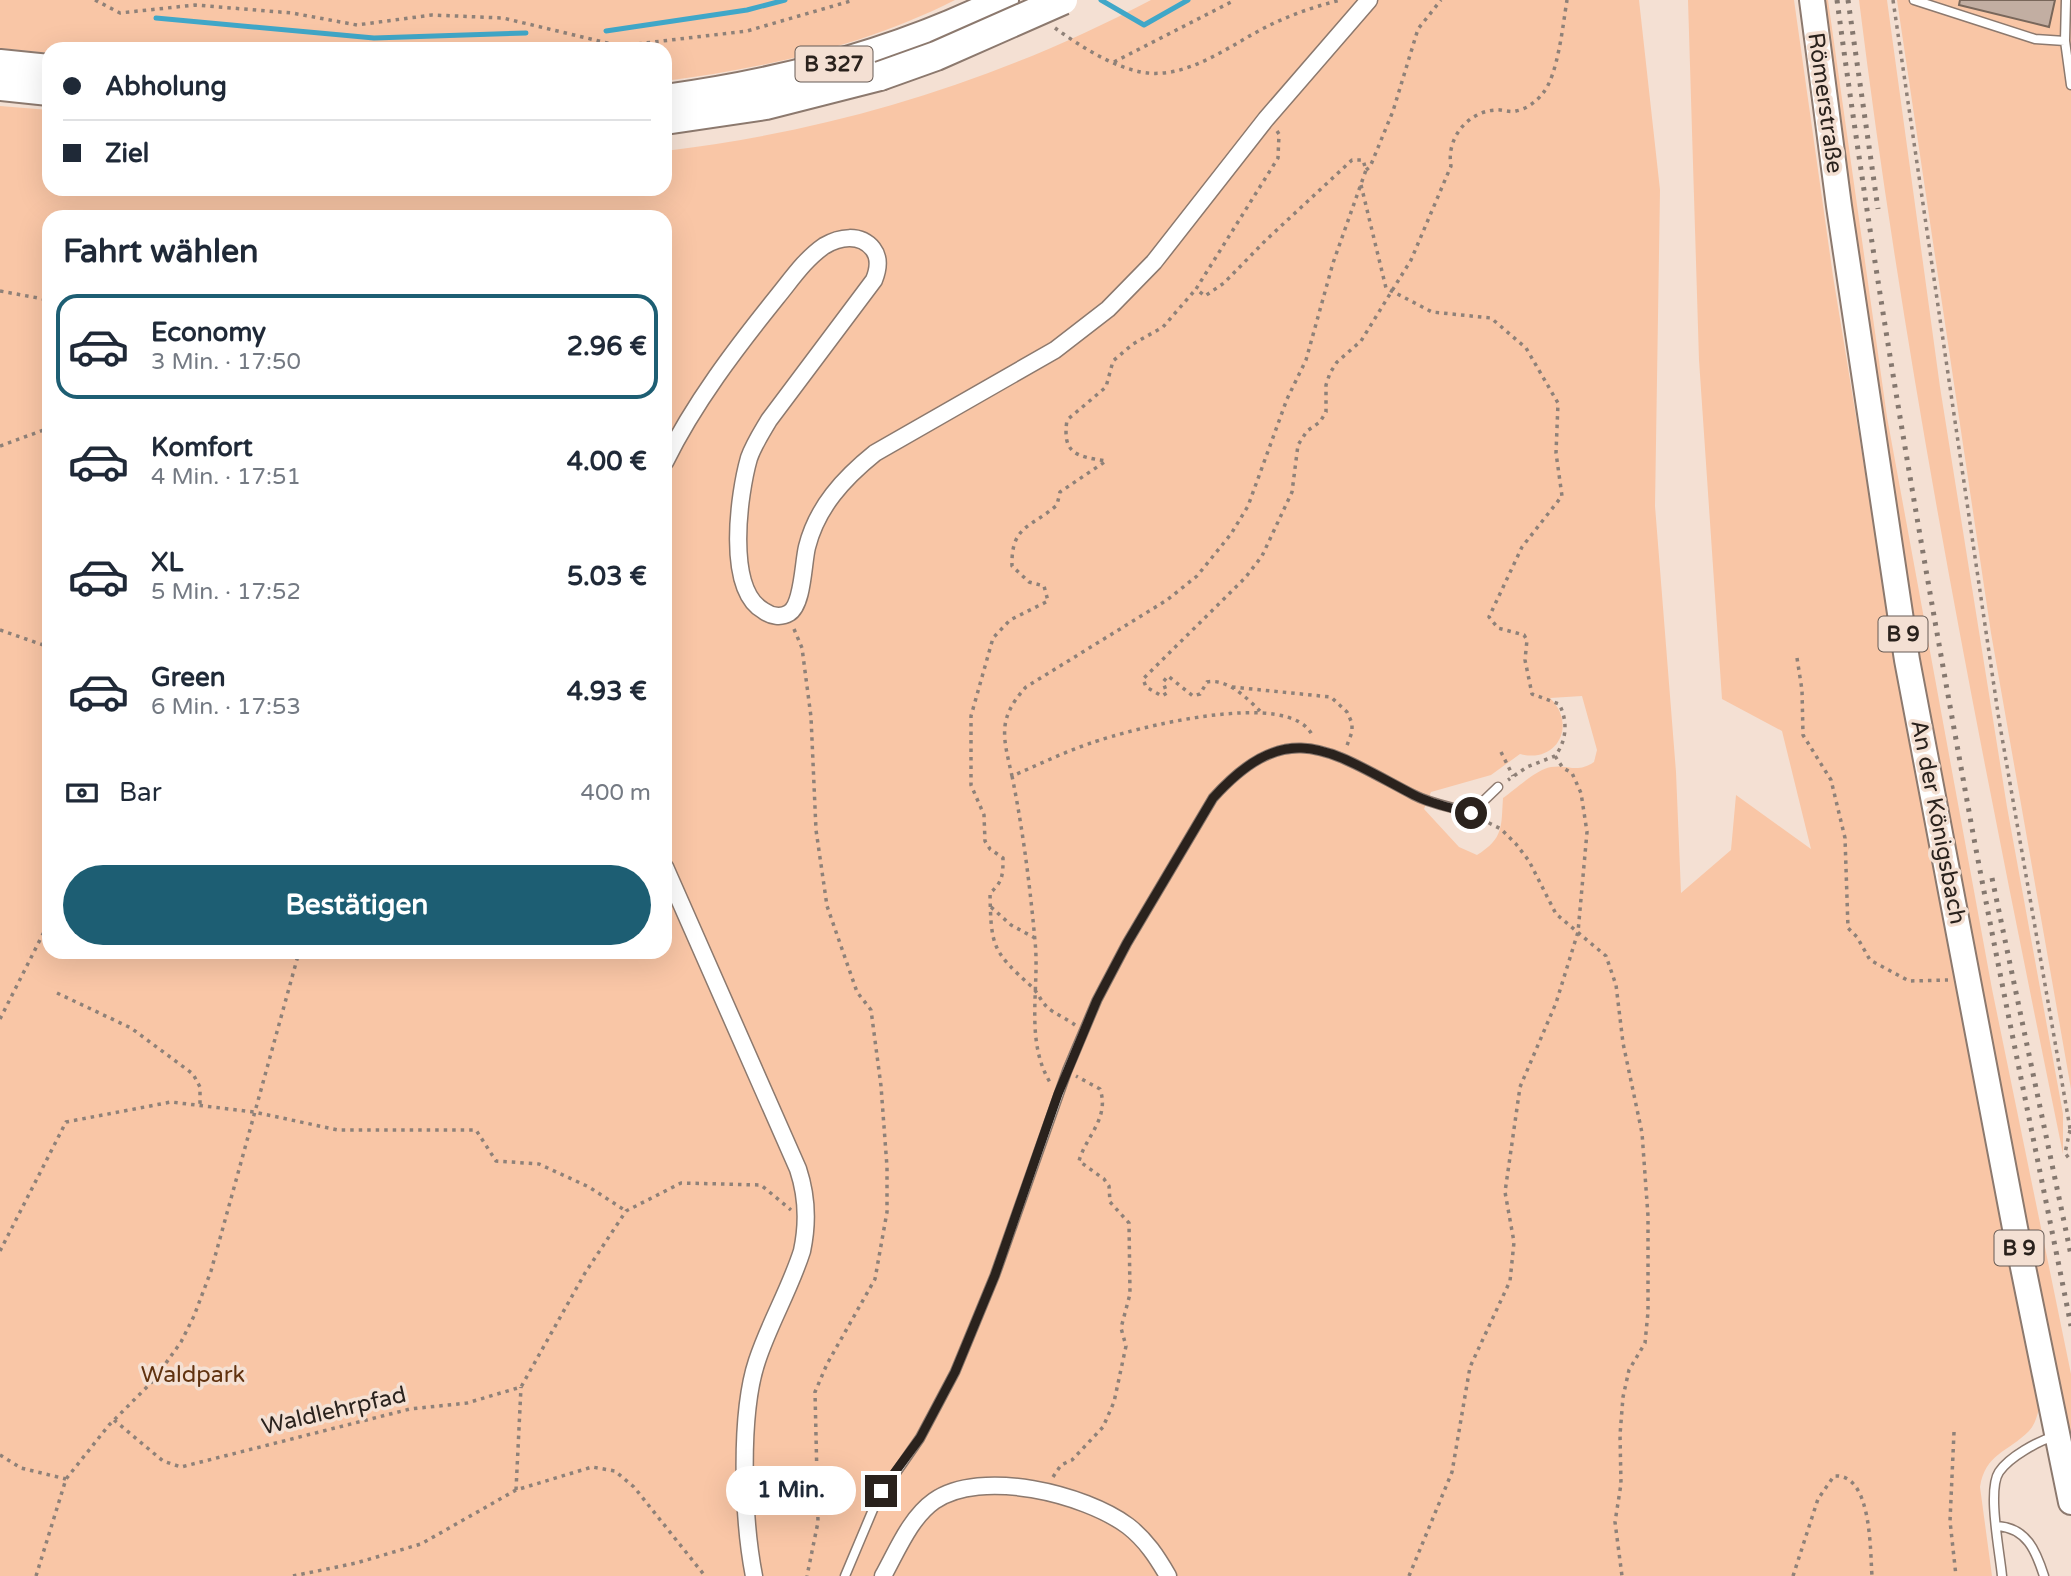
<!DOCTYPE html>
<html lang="de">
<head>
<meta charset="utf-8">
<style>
	:root { --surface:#fff; --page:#f6f6f7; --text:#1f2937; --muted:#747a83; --line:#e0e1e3; --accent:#1d5e73 }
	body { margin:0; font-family:"Varela Round",sans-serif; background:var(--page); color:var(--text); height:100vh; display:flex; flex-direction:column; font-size:26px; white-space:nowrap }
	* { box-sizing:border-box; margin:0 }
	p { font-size:23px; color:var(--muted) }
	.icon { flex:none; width:38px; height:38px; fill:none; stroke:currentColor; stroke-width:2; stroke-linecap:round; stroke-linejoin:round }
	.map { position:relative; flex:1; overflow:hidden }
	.sheet { position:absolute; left:42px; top:210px; width:630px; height:749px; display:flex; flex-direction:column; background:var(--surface); border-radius:21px; box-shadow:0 7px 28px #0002 }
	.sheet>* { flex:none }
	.hud { position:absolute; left:42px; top:42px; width:630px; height:154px; border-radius:21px; box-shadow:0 7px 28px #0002; display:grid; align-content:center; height:154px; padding:0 21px; background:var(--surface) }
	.end { position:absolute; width:32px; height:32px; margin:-16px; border:9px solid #2a221d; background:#fff; box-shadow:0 0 0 4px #fff }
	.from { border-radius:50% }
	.bubble { position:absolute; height:49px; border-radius:24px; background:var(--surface); box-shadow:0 7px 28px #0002; font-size:23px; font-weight:700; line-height:49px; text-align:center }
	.hud b { display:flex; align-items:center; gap:24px; height:66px; font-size:26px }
	.hud b+b { border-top:2px solid var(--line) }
	.hud i { width:18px; height:18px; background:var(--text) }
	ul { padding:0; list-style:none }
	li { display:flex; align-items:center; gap:21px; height:105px; margin:0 14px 10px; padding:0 7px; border:4px solid transparent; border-radius:21px }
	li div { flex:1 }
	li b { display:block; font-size:26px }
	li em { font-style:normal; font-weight:700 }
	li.on { border-color:var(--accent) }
	li>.icon { width:63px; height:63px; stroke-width:1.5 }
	h2 { padding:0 21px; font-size:32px; line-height:84px }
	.pay { display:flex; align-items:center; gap:18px; height:77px; padding:0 21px; font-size:26px }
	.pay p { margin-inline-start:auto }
	.cta { display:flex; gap:14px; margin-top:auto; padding:14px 21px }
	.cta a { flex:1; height:80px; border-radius:42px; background:var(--accent); color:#fff; font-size:28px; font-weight:700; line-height:80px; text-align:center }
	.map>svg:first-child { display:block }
	.green { fill:#f9c6a6; fill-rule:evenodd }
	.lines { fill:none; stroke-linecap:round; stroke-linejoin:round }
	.stream { stroke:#40a7c8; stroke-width:5 }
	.building { fill:#c2aea2; stroke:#79675b; stroke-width:2 }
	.lane-casing { stroke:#8c796e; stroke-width:11 }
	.street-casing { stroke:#8c796e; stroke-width:19 }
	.primary-casing { stroke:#8c796e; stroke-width:28 }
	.highway-casing { stroke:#8c796e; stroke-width:32 }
	.path { stroke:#8f8178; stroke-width:3.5; stroke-dasharray:3.5 5; stroke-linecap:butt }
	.lane { stroke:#fff; stroke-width:8 }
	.street { stroke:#fff; stroke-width:16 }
	.primary { stroke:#fff; stroke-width:24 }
	.highway { stroke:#fff; stroke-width:28 }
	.rail { stroke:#85786f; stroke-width:5; stroke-dasharray:3.5 7; stroke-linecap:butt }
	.highway-bridge-casing { stroke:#8c796e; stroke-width:32; stroke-linecap:butt }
	.highway-bridge { stroke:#fff; stroke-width:28 }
	.route { stroke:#2a221d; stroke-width:9 }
	.labels { text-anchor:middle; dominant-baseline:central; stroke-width:7; stroke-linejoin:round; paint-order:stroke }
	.shield { fill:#f4e0d3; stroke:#675b54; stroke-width:2 }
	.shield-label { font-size:21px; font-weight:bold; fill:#2a221d }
	.street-label { font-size:23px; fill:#2a221d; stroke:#f4e0d3 }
	.park-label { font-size:23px; fill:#60320f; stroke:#f4e0d3 }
</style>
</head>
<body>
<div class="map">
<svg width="2071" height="1576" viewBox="0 0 2071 1576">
	<rect width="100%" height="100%" fill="#f4e0d3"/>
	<path class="green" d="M0,0H955C864,46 765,68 665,81V49H49V53L0,48Z
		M1151,0H1639L1660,190L1655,506L1676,772L1681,893L1731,850L1736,795L1811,849L1782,731L1722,699L1699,360L1688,0H1794L1833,276L1876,539L2041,1395C2039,1407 2038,1421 2029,1431C2008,1452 1985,1454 1980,1487L1992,1576H0V106L49,110V189H665V151C835,131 1000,80 1151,0ZM49,217H665V952H49ZM1582,696L1597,750L1594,762C1576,774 1569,764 1551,767C1535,770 1516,789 1503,798C1501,827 1504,838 1477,855L1459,847L1424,809L1431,792L1491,775L1520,754C1558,764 1577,724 1550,698Z
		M1823,0H1828L1887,417L1992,989L2071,1374V1439L2016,1183L1915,650L1861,293L1842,124Z
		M1859,0H1887L1940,387L2007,807L2063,1114V1154C1985,771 1907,388 1859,0Z
		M1897,0H2071V1089L1991,633Z"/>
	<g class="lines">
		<path class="stream" d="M1101,0L1144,25L1188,0
			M156,18L374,38L526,33
			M606,31L747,10L785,0"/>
	</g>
	<path class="building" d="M1960,0H2055L2049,27L1959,5Z"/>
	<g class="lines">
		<defs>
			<path id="lane" d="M1914,0L2035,39L2065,41
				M2066,0L2065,41L2071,85
				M1997,1526C2027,1528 2036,1551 2044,1576
				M845,1576L877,1500L920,1438L955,1372L995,1275L1067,1071L1097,1000L1127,943L1213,798C1289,714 1331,752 1414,795C1431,804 1452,807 1471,813L1498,787
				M2002,1576C2000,1553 1987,1490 1999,1472C2009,1457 2038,1441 2055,1436"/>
			<path id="street" d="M665,462C694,403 736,348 777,297C791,280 805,259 824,246C839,237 860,233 873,249C880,258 878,270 874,280L769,420C762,432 754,444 749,458C739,493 725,590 764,611C771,616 781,618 789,613C803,605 803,563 807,547C817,507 844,478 875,453L1055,350L1108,309L1154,262L1266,119L1369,0
				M665,867L798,1169C807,1196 808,1223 802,1251C790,1289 769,1324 757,1361C739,1415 743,1520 754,1576
				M883,1576C897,1551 910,1518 934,1501C981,1468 1085,1494 1128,1526C1146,1540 1157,1557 1168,1576"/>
			<path id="primary" d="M1812,0L1839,206L1907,660L2015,1228L2071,1502"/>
			<path id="highway" d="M0,64L49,69
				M0,86L49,91
				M665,99C782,83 898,53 1004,0
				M665,120L766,105L880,76"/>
		</defs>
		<use href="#lane" class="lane-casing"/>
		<use href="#street" class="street-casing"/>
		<use href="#primary" class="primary-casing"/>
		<use href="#highway" class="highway-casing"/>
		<path class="path" d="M95,0L120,13L195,5L292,13L357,25L432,15L503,18L620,46L747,31L854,0
			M1893,0L1999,720L2071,1134
			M1055,28C1080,46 1111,66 1141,72C1187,81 1231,44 1270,25C1293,14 1316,6 1341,0
			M1114,62L1235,0
			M1277,131L1279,134L1278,158L1196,289L1205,296L1224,283L1266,240L1352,160H1363L1366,170L1333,263L1306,360L1287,399L1248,506L1231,534L1197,576L1167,600L1026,687C997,719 1003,736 1012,776C1038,765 1064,752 1091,743C1131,729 1293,686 1313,737
			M1366,170L1370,167L1393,111L1418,29L1441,0
			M1361,185L1386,288L1432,312L1491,318L1526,348L1558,403L1556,453L1562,496L1522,547L1489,617L1498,628L1524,635L1527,640L1525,660L1532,694L1559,704C1568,720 1567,741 1555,756L1527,767L1508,780
			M0,291L49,300
			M0,446L49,428
			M794,629L802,648L811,717L816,830L827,906L857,992L871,1010L881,1086L887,1167V1212L875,1279L827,1364L815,1392L818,1522L807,1576
			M0,630L49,647
			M1797,658L1802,690L1803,735L1831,780L1845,838L1848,928L1857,937L1870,960L1909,981L1948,980
			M1232,687L1331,697L1347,712L1352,723V732L1346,748
			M1260,711C1247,698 1227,678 1207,682L1200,694L1193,696L1168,676L1163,682L1167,693L1162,696L1146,687L1143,679L1245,578L1262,556L1292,492L1298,445L1307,431L1320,422L1326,412V385L1330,373L1337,362L1361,341L1411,260L1451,166C1446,139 1467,112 1495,110C1502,109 1510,113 1516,111C1527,109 1537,101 1543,93C1558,75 1563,24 1567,0
			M1501,752L1513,776
			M1012,776C1023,830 1030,886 1035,941C1040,988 1024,1041 1051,1084
			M1481,819L1501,829L1516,844L1529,861L1556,914L1606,956L1616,985L1623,1043L1642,1133L1648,1216V1312L1645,1343L1629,1370L1623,1397L1620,1435L1621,1484L1615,1522L1622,1576
			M991,907L1011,925L1035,938
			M57,993L131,1028L193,1074L200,1087V1106
			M0,1019L49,922
			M1075,1025C1067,1019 1054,1013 1048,1008C1041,1002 1038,992 1031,986C992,951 991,946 990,893C1003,882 1003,874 1003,858L990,849L985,841L984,815L971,785V716L993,638L1010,620L1048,601L1044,586L1029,582L1012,566C1011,525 1031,528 1057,505L1060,492L1106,461C1076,456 1062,454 1067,420L1106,387L1113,361L1133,344L1163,327L1196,289
			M2070,1130L2065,1153L2071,1161
			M0,1251L66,1122L171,1102L254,1112L338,1130H476L496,1161L539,1164L589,1187L626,1211
			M114,1420L163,1461L181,1467L410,1409L467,1403L521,1387L585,1273L626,1211L681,1183L761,1185L791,1210
			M1954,1432L1950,1521L1956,1576
			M0,1455L21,1468L66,1479
			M1053,1477L1061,1465L1072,1460L1103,1427L1114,1402L1126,1346L1121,1328L1130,1294L1129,1223L1110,1202L1109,1186L1104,1179L1079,1161C1086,1136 1110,1118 1100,1089L1076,1076
			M516,1490L521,1387
			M36,1576L66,1479L109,1425L153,1381L181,1342L194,1316L211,1271L299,952
			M293,1576L356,1563L421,1544L516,1490L592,1467L615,1471L634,1487L705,1576
			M1409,1576L1452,1472L1470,1367L1510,1281L1514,1242L1505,1192L1520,1087L1556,1003L1578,932L1587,832L1581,793L1572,773L1563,768L1555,756
			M1793,1576L1818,1499L1834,1476C1872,1473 1870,1550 1872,1576"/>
		<use href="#lane" class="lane"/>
		<use href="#street" class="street"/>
		<use href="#primary" class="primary"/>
		<use href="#highway" class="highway"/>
		<path class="rail" d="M1837,0C1874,277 1922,553 1972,828C2003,994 2038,1160 2071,1326
			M1848,0L1878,209
			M1992,878L2071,1255"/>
		<defs>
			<path id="highway-bridge" d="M880,76L936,56L1063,0"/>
		</defs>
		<use href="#highway-bridge" class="highway-bridge-casing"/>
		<use href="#highway-bridge" class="highway-bridge"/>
	</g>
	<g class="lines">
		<path class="route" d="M881,1491L920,1438L955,1372L995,1275L1058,1094L1097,1000L1127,943L1213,798C1289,714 1331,752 1414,795C1431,804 1452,808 1471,813"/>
	</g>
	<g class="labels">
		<g class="shield">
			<rect x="795.5" y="46.5" width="77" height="35" rx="5"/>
			<rect x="1878.5" y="616.5" width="49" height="35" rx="5"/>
			<rect x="1994.5" y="1230.5" width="49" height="35" rx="5"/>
		</g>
		<g class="shield-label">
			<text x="834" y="64">B 327</text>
			<text x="1903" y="634">B 9</text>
			<text x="2019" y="1248">B 9</text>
		</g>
		<g class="street-label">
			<text transform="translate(1825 103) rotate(82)">Römerstraße</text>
			<text transform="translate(1938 822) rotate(79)">An der Königsbach</text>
			<text transform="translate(334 1411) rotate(-13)">Waldlehrpfad</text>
		</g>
		<g class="park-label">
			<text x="193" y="1375">Waldpark</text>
		</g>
	</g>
</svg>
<i class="end from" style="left:1471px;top:813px"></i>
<i class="end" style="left:881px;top:1491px"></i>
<div class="bubble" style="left:726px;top:1466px;width:130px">1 Min.</div>
<div class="hud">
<b><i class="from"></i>Abholung</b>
<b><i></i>Ziel</b>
</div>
<section class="sheet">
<h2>Fahrt wählen</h2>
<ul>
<li class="on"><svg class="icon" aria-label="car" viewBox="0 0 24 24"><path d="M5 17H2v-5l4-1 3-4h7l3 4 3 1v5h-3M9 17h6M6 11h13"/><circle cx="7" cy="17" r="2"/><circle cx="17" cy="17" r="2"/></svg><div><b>Economy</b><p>3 Min. · 17:50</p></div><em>2.96 €</em></li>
<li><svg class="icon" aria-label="car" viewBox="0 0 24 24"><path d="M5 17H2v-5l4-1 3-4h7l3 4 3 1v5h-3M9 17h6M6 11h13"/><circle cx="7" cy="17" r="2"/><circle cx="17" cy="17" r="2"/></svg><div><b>Komfort</b><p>4 Min. · 17:51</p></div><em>4.00 €</em></li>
<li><svg class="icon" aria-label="car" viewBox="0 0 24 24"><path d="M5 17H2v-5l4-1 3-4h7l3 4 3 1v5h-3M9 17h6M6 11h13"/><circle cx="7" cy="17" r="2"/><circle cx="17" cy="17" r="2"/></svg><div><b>XL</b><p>5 Min. · 17:52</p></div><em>5.03 €</em></li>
<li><svg class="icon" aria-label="car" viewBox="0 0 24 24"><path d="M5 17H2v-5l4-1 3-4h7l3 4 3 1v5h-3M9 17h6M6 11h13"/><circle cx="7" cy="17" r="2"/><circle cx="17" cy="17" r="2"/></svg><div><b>Green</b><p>6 Min. · 17:53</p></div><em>4.93 €</em></li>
</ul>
<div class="pay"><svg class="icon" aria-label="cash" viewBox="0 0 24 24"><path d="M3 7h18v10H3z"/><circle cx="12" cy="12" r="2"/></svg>Bar<p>400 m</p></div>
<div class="cta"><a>Bestätigen</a></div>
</section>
</div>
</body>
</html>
